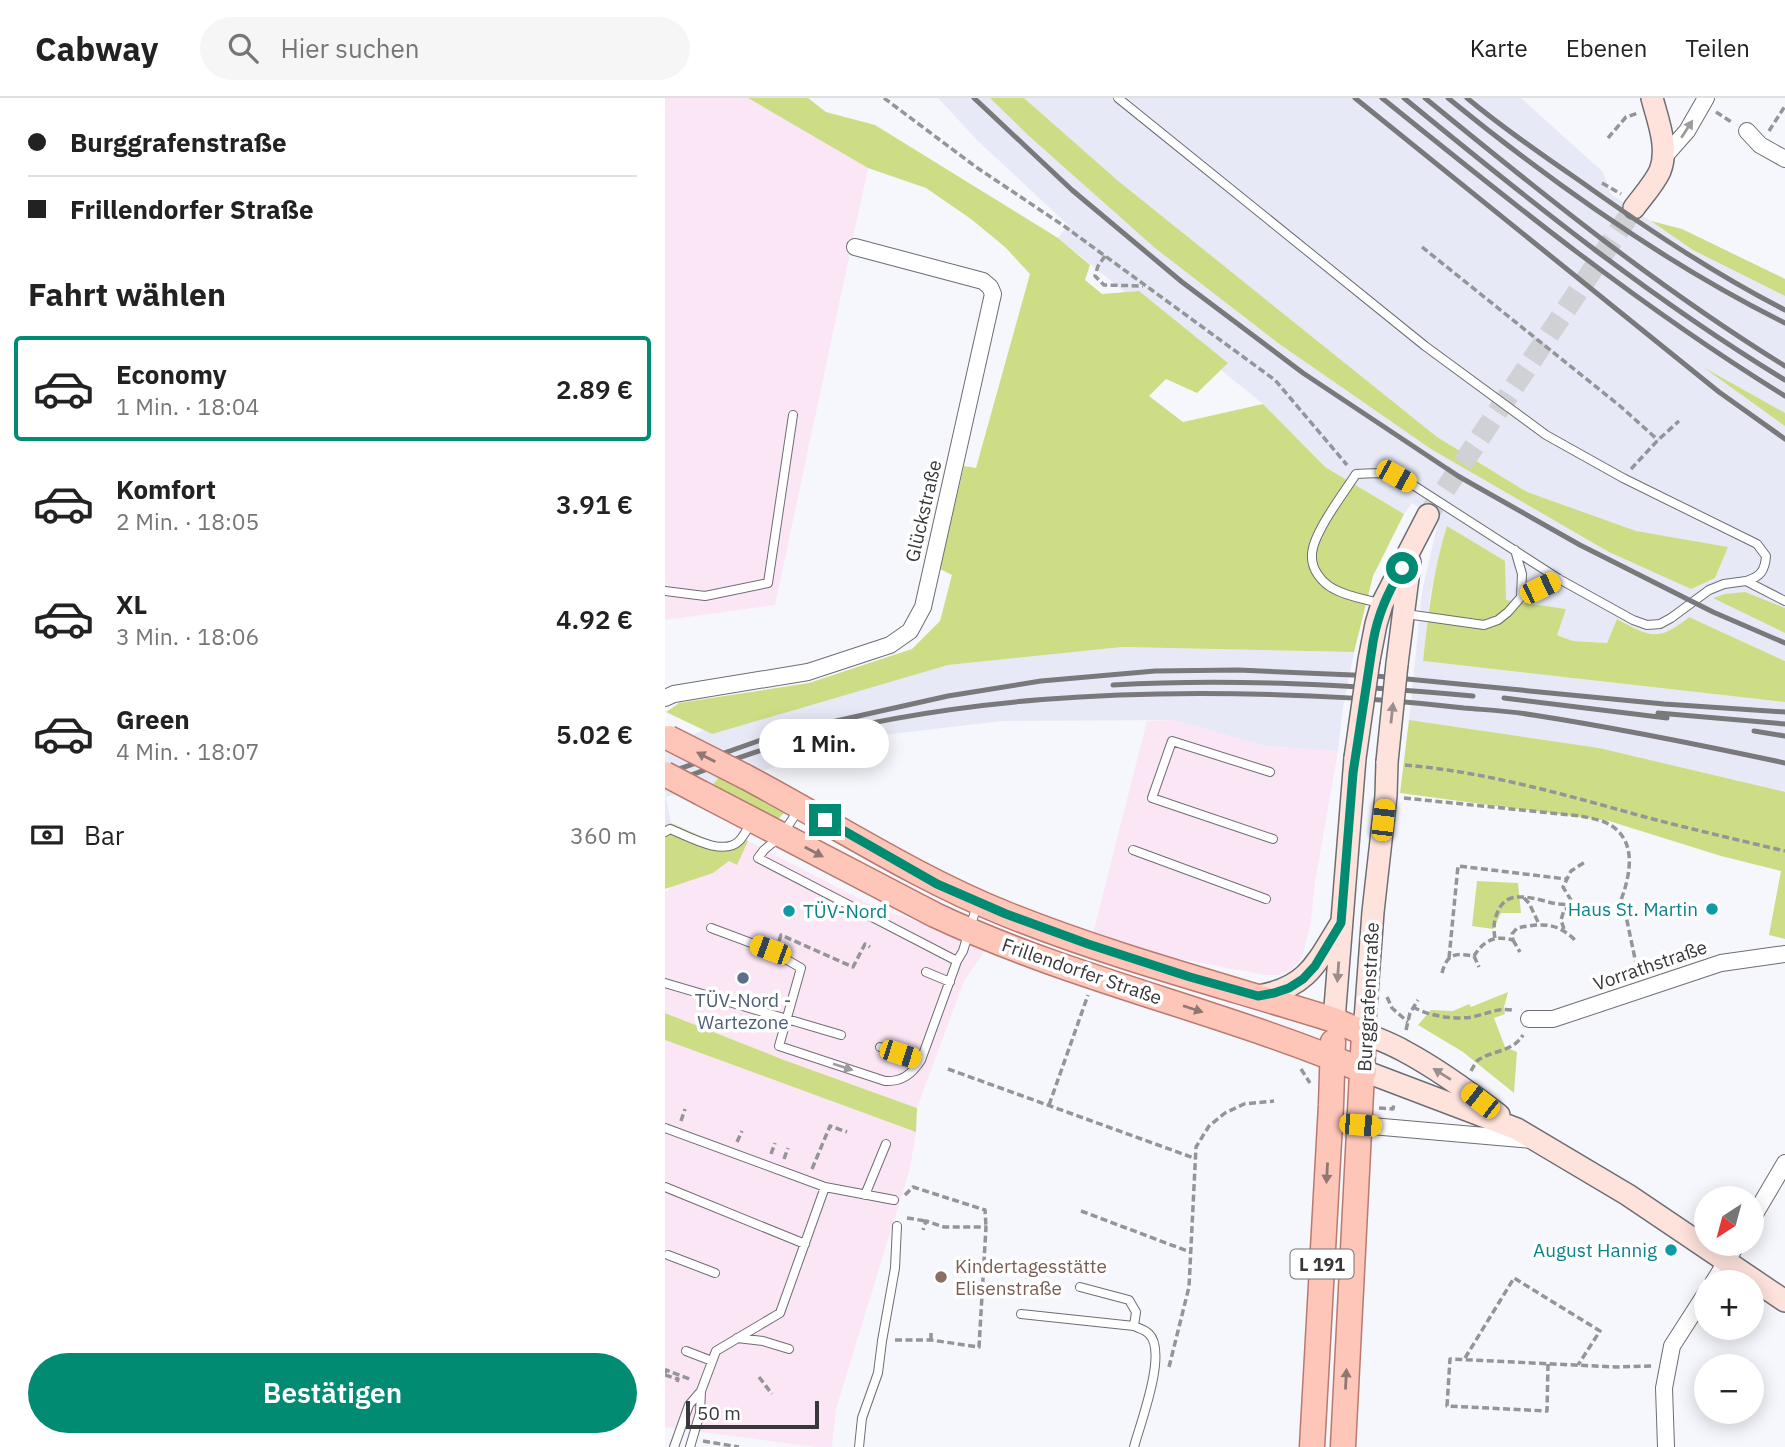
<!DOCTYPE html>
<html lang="de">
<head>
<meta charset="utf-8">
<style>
	:root { --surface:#fff; --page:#f6f6f6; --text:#222; --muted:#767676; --line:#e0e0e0; --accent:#008b72 }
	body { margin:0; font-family:"IBM Plex Sans",sans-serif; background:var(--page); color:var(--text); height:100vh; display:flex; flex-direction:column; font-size:26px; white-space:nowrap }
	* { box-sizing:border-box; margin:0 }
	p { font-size:23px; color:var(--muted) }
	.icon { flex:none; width:38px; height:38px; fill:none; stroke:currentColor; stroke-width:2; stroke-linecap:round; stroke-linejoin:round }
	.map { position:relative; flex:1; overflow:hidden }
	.side { display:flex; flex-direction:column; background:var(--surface); width:665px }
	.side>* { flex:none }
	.top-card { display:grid; align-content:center; height:154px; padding:0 28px; background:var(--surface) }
	.needle { width:46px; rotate:216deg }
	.tools { position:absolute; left:1029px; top:1088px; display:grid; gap:14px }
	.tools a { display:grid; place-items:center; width:70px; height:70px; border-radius:50%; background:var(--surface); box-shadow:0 4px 18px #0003; font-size:35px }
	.scale { position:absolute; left:21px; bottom:18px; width:133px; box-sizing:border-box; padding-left:7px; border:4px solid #38383a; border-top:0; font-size:19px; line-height:24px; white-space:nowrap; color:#38383a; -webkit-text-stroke:5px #fff; paint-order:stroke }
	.end { position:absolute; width:32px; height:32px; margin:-16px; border:9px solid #008b72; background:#fff; box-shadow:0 0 0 4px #fff }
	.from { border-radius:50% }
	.bubble { position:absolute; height:49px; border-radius:24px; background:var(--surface); box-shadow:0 4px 18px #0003; font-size:23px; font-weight:600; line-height:49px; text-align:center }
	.car { position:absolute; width:21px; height:42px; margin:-21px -10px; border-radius:9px; box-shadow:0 0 5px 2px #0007; background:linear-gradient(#f5c518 24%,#345 0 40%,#f5c518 0 76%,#345 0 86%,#f5c518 0) }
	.top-card b { display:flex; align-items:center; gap:24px; height:66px; font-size:26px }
	.top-card b+b { border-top:2px solid var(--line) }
	.top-card i { width:18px; height:18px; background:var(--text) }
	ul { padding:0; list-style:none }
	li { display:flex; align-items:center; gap:21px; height:105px; margin:0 14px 10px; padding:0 14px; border:4px solid transparent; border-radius:7px }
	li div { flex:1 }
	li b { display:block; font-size:26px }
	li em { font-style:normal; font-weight:600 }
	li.selected { border-color:var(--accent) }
	li>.icon { width:63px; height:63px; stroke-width:1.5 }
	h2 { padding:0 28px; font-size:32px; line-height:84px }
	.pay { display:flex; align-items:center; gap:18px; height:77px; padding:0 28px; font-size:26px }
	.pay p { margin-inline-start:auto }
	.cta { display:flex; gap:14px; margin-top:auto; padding:14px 28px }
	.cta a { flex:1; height:80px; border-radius:42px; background:var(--accent); color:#fff; font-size:28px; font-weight:600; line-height:80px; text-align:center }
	header { display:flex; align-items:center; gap:42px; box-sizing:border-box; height:98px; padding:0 35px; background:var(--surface); border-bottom:2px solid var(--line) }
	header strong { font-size:33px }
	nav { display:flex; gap:38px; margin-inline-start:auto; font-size:24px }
	.search { width:490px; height:63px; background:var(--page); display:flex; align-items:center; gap:18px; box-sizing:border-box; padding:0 24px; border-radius:38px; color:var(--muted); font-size:26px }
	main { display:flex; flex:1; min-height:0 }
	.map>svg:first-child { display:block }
	.commercial { fill:#fbe6f5 }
	.built { fill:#e7eaf6 }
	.green { fill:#cddd86 }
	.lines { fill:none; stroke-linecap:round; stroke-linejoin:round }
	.secondary-tunnel { stroke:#d0d1d5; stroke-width:21; stroke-dasharray:21 10; stroke-linecap:butt }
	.lane-casing { stroke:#6d6e73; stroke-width:10 }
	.street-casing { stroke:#6d6e73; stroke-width:18 }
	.secondary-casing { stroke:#6d6e73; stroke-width:24 }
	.primary-casing { stroke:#b87a6f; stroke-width:27 }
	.path { stroke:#949598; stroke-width:3.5; stroke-dasharray:7 3.5; stroke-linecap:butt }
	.lane { stroke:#fff; stroke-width:8 }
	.street { stroke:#fff; stroke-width:16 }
	.secondary { stroke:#fee2dc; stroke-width:21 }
	.primary { stroke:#fec5b9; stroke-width:24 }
	.rail { stroke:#79797c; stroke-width:5 }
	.secondary-bridge-casing { stroke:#6d6e73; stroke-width:24; stroke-linecap:butt }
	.primary-bridge-casing { stroke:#b87a6f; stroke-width:27; stroke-linecap:butt }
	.secondary-bridge { stroke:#fee2dc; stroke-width:21 }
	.primary-bridge { stroke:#fec5b9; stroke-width:24 }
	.oneway { fill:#9c9c9c }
	.oneway2 { fill:#9b8d8b }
	.oneway3 { fill:#917773 }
	.route { stroke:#008b72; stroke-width:9 }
	.culture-dot { fill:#0f9aa8; stroke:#fff; stroke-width:2.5 }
	.service-dot { fill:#5c6f8a; stroke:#fff; stroke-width:2.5 }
	.education-dot { fill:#8d6e63; stroke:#fff; stroke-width:2.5 }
	.labels { text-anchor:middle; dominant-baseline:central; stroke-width:7; stroke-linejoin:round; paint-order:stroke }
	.shield { fill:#fff; stroke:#747475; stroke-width:2 }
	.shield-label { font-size:18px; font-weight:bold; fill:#38383a }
	.street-label { font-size:19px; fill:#38383a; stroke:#fff }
	.culture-label { font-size:19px; fill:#0d838f; stroke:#fff; text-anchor:end }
	.service-label { font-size:19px; fill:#4e5e75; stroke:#fff }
	.education-label { font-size:19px; fill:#785e54; stroke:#fff; text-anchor:start }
</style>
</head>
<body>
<header>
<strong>Cabway</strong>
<div class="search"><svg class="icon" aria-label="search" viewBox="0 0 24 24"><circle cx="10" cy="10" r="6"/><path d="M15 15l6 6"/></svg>Hier suchen</div>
<nav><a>Karte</a><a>Ebenen</a><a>Teilen</a></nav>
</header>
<main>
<section class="side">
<div class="top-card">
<b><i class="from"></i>Burggrafenstraße</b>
<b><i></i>Frillendorfer Straße</b>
</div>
<h2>Fahrt wählen</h2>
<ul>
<li class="selected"><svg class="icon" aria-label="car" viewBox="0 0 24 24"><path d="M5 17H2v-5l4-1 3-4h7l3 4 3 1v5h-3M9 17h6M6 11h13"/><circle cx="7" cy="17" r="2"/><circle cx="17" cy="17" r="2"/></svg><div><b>Economy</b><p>1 Min. · 18:04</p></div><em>2.89 €</em></li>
<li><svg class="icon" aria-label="car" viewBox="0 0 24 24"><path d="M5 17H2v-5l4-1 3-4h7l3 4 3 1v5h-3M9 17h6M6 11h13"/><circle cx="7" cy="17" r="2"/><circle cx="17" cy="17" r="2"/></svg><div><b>Komfort</b><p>2 Min. · 18:05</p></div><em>3.91 €</em></li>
<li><svg class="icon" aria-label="car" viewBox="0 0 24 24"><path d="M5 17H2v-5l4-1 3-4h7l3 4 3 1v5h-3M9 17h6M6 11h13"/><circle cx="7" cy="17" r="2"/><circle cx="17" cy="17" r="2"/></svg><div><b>XL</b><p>3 Min. · 18:06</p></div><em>4.92 €</em></li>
<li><svg class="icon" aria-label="car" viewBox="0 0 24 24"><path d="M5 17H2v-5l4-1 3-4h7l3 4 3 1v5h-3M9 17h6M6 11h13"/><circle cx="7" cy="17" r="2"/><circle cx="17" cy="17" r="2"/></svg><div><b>Green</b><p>4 Min. · 18:07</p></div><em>5.02 €</em></li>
</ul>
<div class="pay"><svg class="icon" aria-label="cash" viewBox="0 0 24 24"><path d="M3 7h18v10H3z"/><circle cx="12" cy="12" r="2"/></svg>Bar<p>360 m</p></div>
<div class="cta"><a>Bestätigen</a></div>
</section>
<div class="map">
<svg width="1120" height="1349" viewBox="0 0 1120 1349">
	<rect width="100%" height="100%" fill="#f6f7fc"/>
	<path class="commercial" d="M0,0H83L203,70L110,507L0,522Z
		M509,622L600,648L673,653L650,784L646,823L637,859L627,871L615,877H601L472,853L427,839L482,623Z
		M83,743L212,810L322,847L315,860L299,883L252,1010L119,962L0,915V794L8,788L48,775L64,763L72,766Z
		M0,942L251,1034L245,1070L171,1311L167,1349H150L0,1329Z"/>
	<path class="built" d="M273,0H856L938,74L946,96L986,123L1017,131L1120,181V563L1024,519L1008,531L992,537L974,533L953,521L942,545L908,543L891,536L901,511L840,502L783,429L776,449L765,498L758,563L1120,604V733L740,662L757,494L773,423L747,405L739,416L659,369L598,306L393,140L403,127L312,42Z
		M457,549L689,554L678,609L673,653L600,648L509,622L338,623L209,638L72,681L1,699L6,725L0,727V649L43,630L31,603L144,585L247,551L283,567Z"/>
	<path class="green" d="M83,0H143L161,14L210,27L393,140L425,167L420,182L437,196L474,193L563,265L532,295L501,281L484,298L518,324L598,306L660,369L739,416L708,478L689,554L457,549L283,567L47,636L1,614L14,605L144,585L247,551L275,523L287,477L275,471L299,368L311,370L365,176L340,149L306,121L261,90L203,70Z
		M325,0H359L452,82L772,339L862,394L971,433L1063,449L1050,480L1026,491L944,454L766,351L613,245L490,150L364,38Z
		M986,123L1017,131L1120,181V198L1028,152Z
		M1038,269L1120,315V328Z
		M782,428L840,463L841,502L901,511L892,537L908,543L942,545L952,521C985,539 993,544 1024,519L1120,563V604L758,563C763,517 768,472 782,428Z
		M1080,494L1120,510V535L1048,500L1060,496Z
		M744,622L934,650L1120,694V841L1104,837L1116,773L1056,758L944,723L735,695Z
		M54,679L120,714L114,720L110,721L47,688Z
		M6,725L51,745H66L74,739L83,743L72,767L64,763L48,775L0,791V727Z
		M812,783L853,785L856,815H836L828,831L807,828Z
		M843,894L839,909L840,916L829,920L840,949L852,954L849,995L798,954L753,927L766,912L788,913L804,906L806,909Z
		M0,915L119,962L252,1010L251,1034L0,942Z"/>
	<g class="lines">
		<path class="secondary-tunnel" d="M763,417L969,110"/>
		<defs>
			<path id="lane" d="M453,0L760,248L881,337L958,380L1092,446L1101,458C1100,473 1095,479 1081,483
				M850,452L857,476L856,499
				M0,493L40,498L103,485L128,317
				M715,505C700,501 683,499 669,491C657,485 646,471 647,457C647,436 679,395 691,376C717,374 724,374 748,387L894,481L968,522L982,527L995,526L1006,520L1044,492L1059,486L1081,483L1120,503
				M741,516L819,527L833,522L843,514L856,499L894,481
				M605,674L507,643L487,700L608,741
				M134,711L117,737L99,752L93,760L292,863
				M0,734L5,731C23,738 58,759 74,743C79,738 82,731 86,725
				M468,752L601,801
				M46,830L105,852L136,870L114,948L220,983C237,984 247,976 256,962L292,863L298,853L312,807
				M261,874L285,884
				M0,885L176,937
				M215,949L256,962
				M0,1030L160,1089L115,1215L51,1253L36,1293L35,1315L25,1349
				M0,1089L140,1146
				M160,1089L229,1102
				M200,1097L221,1046
				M3,1157L50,1175
				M415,1189L464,1202L471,1214L469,1228
				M356,1216L469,1228C473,1230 481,1232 484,1236C503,1254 475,1326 469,1349
				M72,1240L98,1243L124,1251
				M21,1253L47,1263
				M9,1349L24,1307L36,1293
				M194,1349L197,1320L213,1275L217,1243L230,1170L232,1128"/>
			<path id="street" d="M1082,33L1095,47L1120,61
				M999,59L1022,33L1041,0
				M0,600L9,596L143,574L225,547L245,533L258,509L328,196L325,189L318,183L190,149
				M864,921H888L1056,865L1120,856
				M695,1027L867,1042
				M1087,1121L1120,1065
				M1048,1185L1072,1146
				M1001,1349L999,1290L1007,1248L1041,1195"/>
			<path id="secondary" d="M969,110C977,99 989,86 995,73C1004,50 993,23 987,0
				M704,562L711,526L717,506L763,417
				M732,566L745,464
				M722,664L721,698L708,814L699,935C713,941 727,946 739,953C773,971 803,993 834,1017
				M594,898C642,889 651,866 675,827
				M669,922L690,660
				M699,973L852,1031L963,1097L1120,1203"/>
			<path id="primary" d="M79,678C166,724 249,779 341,816C448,859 560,888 669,922L699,935L678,1349
				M36,695L270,817C408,882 558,913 699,973
				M647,1349L666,1007L668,944"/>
		</defs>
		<use href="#lane" class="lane-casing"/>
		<use href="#street" class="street-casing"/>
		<use href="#secondary" class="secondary-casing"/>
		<use href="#primary" class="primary-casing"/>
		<path class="path" d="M219,0L311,69L399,128L610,282L682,367
			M1051,14L1068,25
			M1104,33L1120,8
			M943,40L961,19L973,15
			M937,85L956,96
			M757,149L955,308L993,342
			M440,158L433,168L430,178L439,187L478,188
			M966,371L993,342L1014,323
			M740,667C822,674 901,697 980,719C1026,731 1073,742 1120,753
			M739,700L915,718C925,720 938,722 947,728C975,747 963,785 953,810L961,818L973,875
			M859,800L864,805L874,826
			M899,831L896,822L899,812L909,807L953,810
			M830,840C828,830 829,822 833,813C843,789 872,802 892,806C898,806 903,807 909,807L898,789L906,773L920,764
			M848,842L855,854
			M114,843L116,837L188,869L200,846L205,849
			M809,858L814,869
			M784,860L793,768L901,781
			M777,875C782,855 791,855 809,858C819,842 830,837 848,842L847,836L852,830C877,825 892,824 911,843
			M722,899L727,910L743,924
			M748,909C764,918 789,922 807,919C822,916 836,908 850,913
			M741,932L745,915L753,902
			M283,971L529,1060
			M636,971L645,985
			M806,973C807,971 811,964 812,963C826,952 847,955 858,937
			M384,1007L423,897
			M714,1010L728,1011L729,1005
			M16,1023L20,1011
			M72,1044L77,1033
			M106,1056L110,1045
			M119,1061L123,1050
			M147,1071L165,1028L182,1034
			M240,1097L248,1089L320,1112L321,1129
			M416,1113L525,1154
			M242,1120L261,1123
			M230,1242H266L314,1249L321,1129H279L261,1123L258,1132
			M266,1242V1233
			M800,1260L849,1180L935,1233L913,1267
			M883,1266L882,1313L782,1308L785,1261L951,1269L987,1268
			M504,1269L524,1189L531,1049L544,1028L560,1015L579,1006L609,1003
			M0,1275L1,1272L27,1282
			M0,1277L13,1281L12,1284
			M94,1279L107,1296
			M38,1343L74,1349"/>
		<use href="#lane" class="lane"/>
		<use href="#street" class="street"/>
		<use href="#secondary" class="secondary"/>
		<use href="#primary" class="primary"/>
		<path class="rail" d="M309,0L407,92L517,184L638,275L793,378L915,447L1048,514L1120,545
			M690,0L1054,294L1120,341
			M717,0C847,105 977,210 1120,298
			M739,0C861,100 985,200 1120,282
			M760,0C876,95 992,189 1120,268
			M783,0C886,84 1001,166 1120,225
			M802,0C838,30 877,57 915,83C981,130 1048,175 1120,212
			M448,587C568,580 688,587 808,598
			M839,600L1002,620
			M993,615L1120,626
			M153,627L283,598L376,583L490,573L573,572L711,578L999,606L1120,614
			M1089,633L1120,638
			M0,676L96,642
			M0,687C37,673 75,658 113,647C286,599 467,590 646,598C697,600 748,604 799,610C822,612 845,613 868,617C952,630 1036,647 1120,665"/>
		<defs>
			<path id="secondary-bridge" d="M690,660L704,562
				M722,664L732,566"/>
			<path id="primary-bridge" d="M4,640L79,678
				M0,676L36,695"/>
		</defs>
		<use href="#secondary-bridge" class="secondary-bridge-casing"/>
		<use href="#primary-bridge" class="primary-bridge-casing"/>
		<use href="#secondary-bridge" class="secondary-bridge"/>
		<use href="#primary-bridge" class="primary-bridge"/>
	</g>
	<defs><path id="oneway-solid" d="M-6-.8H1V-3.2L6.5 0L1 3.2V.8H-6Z" transform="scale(1.75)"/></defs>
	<g class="oneway">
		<use href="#oneway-solid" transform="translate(1022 31) rotate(-57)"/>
		<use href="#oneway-solid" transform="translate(178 969) rotate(18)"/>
	</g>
	<g class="oneway2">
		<use href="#oneway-solid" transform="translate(727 615) rotate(-84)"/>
		<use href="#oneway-solid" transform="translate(673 874) rotate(94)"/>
		<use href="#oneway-solid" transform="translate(777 976) rotate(-148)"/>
	</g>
	<g class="oneway3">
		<use href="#oneway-solid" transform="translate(41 659) rotate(-153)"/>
		<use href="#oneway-solid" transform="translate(149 754) rotate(28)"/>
		<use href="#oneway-solid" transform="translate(528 911) rotate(18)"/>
		<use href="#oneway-solid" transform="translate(662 1075) rotate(93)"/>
		<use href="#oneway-solid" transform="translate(681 1281) rotate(-87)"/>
	</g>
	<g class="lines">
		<path class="route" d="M160,722L272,786L341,816L423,846L525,879L593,898L609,895L624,890L638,881L650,868L676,825L688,675L708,544C713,515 723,495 737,470"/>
	</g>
	<g class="culture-dot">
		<circle cx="1047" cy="811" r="7"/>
		<circle cx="124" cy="813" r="7"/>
		<circle cx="1006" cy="1152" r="7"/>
	</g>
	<circle class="service-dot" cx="78" cy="880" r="7"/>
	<circle class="education-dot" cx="276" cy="1179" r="7"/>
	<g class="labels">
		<rect class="shield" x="625.5" y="1151.5" width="63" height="29" rx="5"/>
		<g class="shield-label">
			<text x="657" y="1166">L 191</text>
		</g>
		<g class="street-label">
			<text transform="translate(258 413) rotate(-77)">Glückstraße</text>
			<text transform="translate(985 867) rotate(-19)">Vorrathstraße</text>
			<text transform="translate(417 873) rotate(19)">Frillendorfer Straße</text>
			<text transform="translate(703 899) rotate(-87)">Burggrafenstraße</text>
		</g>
		<g class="culture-label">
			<text x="1033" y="811">Haus St. Martin</text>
			<text x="138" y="813" text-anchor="start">TÜV-Nord</text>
			<text x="992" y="1152">August Hannig</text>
		</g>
		<g class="service-label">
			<text x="78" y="902">TÜV-Nord -<tspan x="78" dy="22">Wartezone</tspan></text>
		</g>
		<g class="education-label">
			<text x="290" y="1168">Kindertagesstätte<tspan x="290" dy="22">Elisenstraße</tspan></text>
		</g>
	</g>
</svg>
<div class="tools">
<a><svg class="needle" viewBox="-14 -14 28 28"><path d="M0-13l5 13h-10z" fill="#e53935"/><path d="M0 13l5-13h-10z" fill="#767676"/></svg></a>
<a>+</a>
<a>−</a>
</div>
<div class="scale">50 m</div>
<i class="end from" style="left:737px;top:470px"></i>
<i class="end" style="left:160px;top:722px"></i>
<div class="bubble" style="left:94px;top:621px;width:130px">1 Min.</div>
<i class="car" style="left:731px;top:378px;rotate:119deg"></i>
<i class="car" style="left:875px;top:490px;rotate:64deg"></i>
<i class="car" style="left:718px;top:722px;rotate:6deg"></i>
<i class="car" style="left:105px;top:852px;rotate:290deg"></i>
<i class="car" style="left:235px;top:956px;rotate:108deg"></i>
<i class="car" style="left:815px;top:1003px;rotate:308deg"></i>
<i class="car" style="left:695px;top:1027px;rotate:95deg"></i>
</div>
</main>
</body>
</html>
